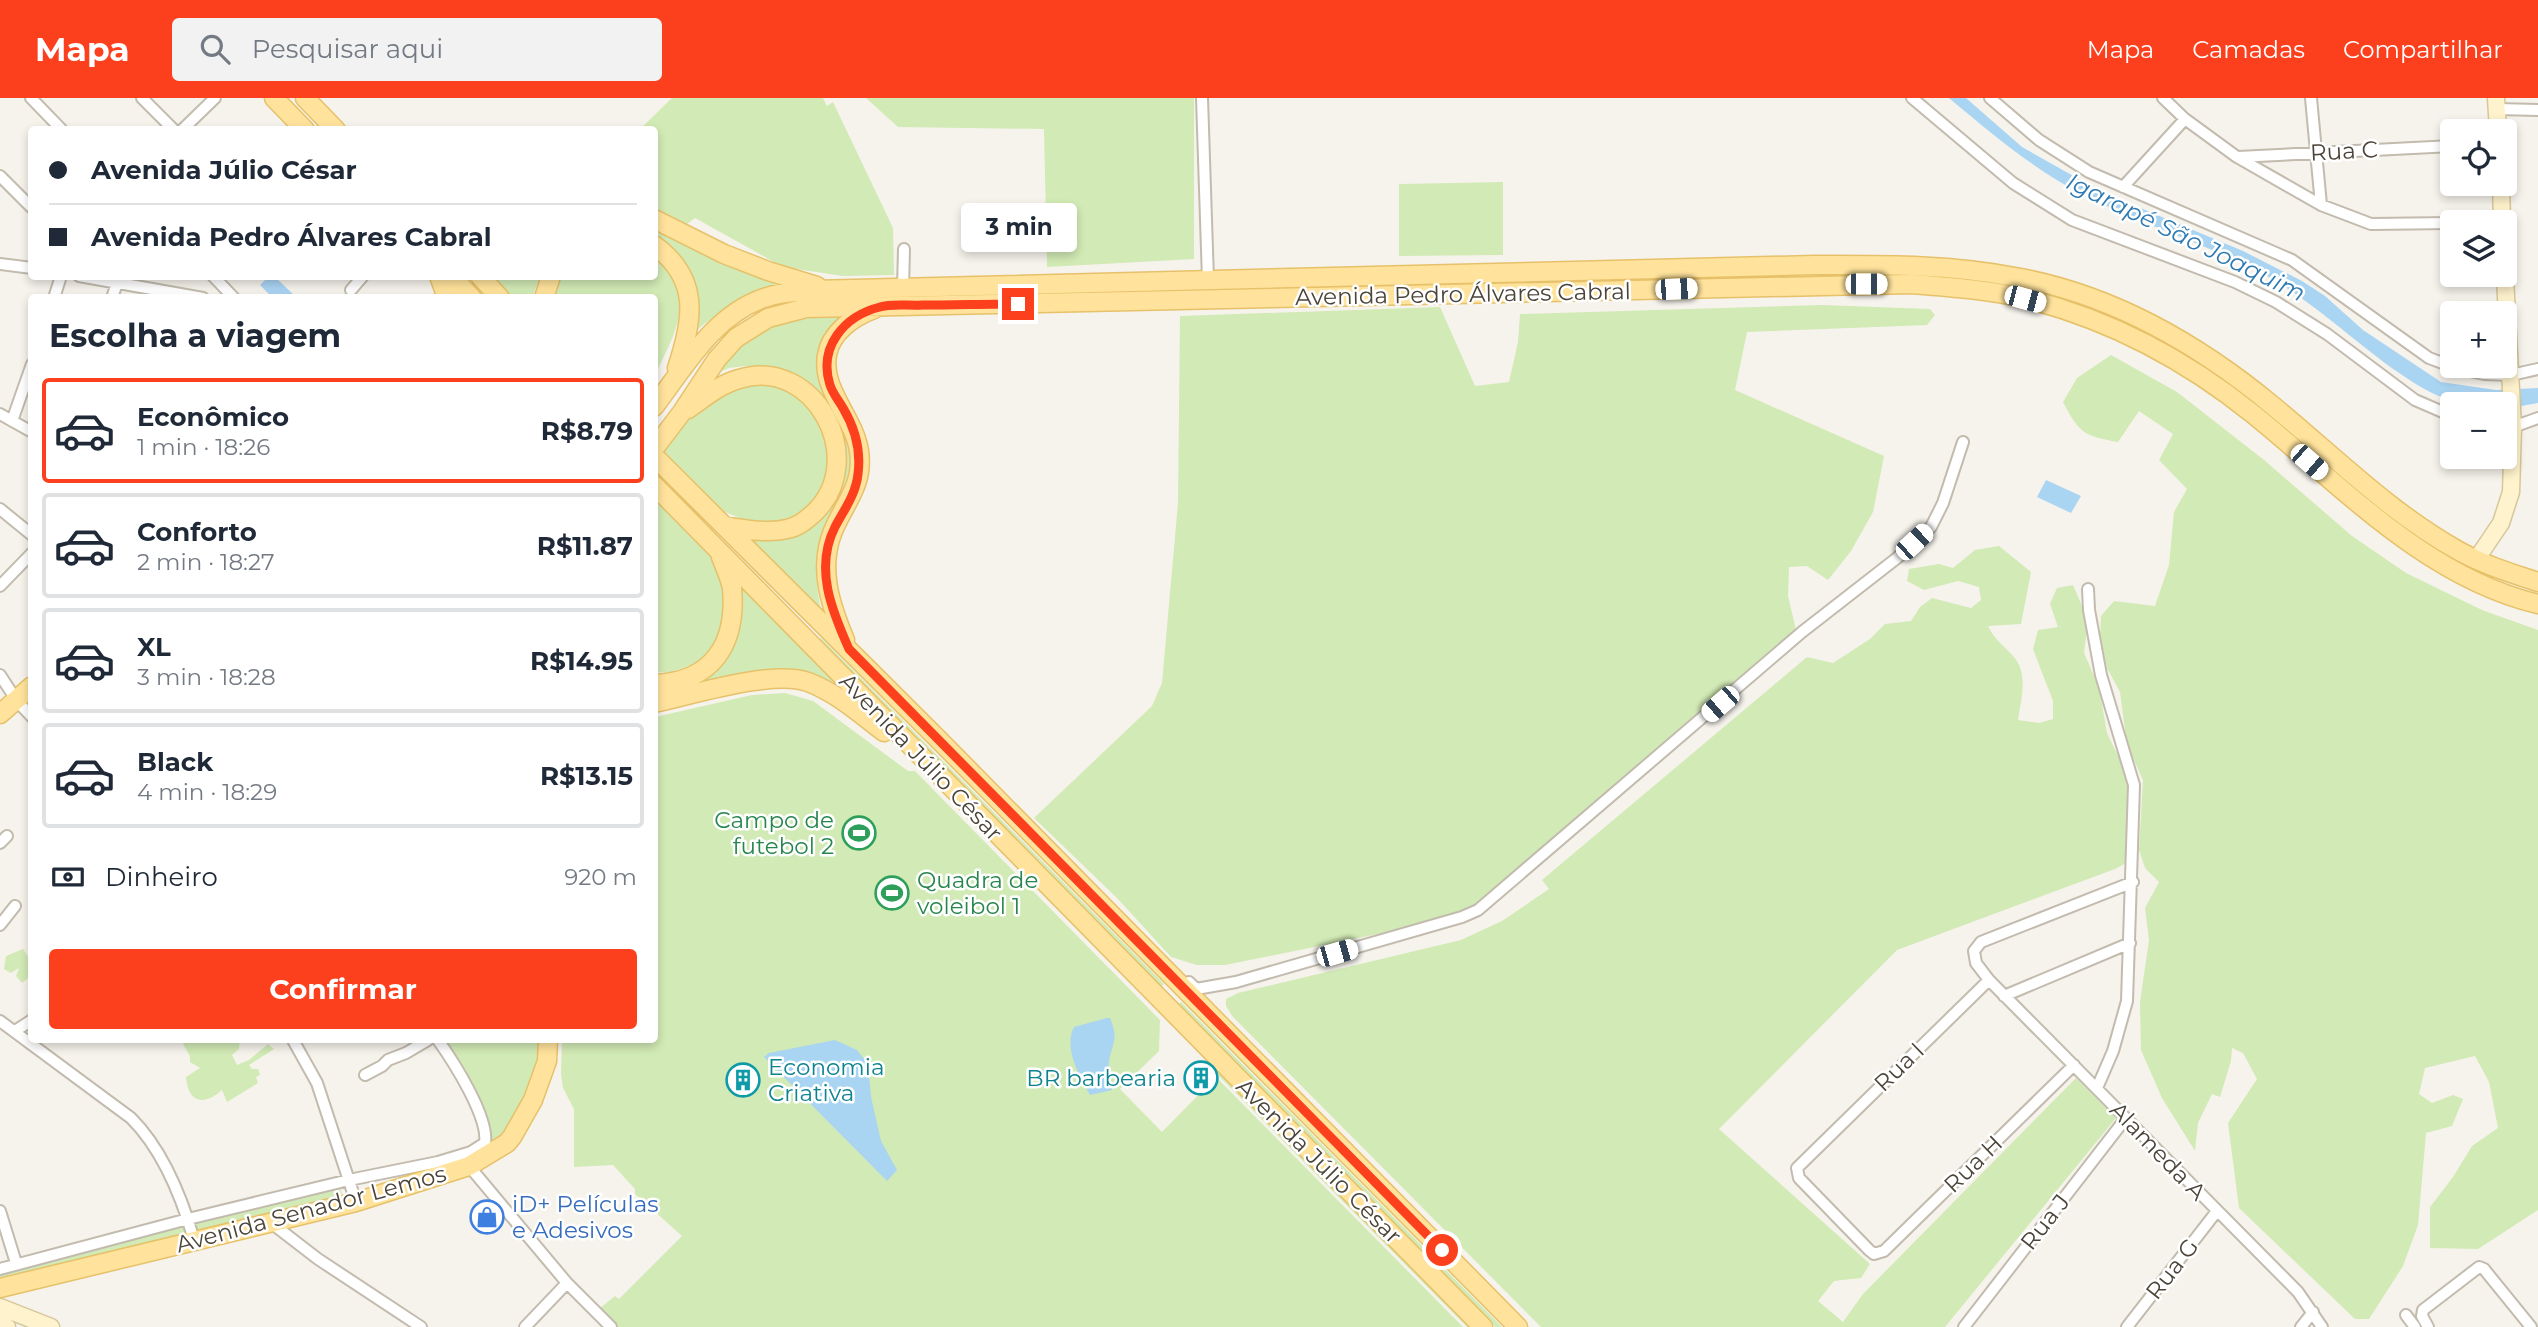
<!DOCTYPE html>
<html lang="pt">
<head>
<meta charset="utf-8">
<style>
	:root { --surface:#fff; --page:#f2f2f3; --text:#1f2937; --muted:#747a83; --line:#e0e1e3; --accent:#fc3f1d }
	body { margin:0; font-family:Montserrat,sans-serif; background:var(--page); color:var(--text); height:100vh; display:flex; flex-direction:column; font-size:26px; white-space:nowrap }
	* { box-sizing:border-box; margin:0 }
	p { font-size:23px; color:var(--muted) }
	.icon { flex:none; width:38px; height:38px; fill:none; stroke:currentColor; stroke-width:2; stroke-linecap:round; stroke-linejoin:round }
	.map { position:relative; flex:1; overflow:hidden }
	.sheet { position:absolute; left:28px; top:196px; width:630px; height:749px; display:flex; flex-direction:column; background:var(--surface); border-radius:7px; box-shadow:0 4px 10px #0003 }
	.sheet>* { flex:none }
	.banner { position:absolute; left:28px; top:28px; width:630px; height:154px; border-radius:7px; box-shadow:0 4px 10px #0003; display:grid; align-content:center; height:154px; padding:0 21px; background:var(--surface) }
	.fabs { position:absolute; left:2440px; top:21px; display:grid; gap:14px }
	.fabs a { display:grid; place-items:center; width:77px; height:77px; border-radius:7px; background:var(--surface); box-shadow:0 4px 10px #0003; font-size:35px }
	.end { position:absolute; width:32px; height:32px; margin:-16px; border:9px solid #fc3f1d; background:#fff; box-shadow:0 0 0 4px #fff }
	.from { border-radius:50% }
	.bubble { position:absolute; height:49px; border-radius:7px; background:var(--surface); box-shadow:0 4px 10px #0003; font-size:23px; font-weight:700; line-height:49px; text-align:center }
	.car { position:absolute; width:21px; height:42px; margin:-21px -10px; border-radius:9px; box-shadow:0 0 5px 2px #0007; background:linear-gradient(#fff 24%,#345 0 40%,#fff 0 76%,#345 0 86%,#fff 0) }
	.banner b { display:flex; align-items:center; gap:24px; height:66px; font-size:26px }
	.banner b+b { border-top:2px solid var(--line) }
	.banner i { width:18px; height:18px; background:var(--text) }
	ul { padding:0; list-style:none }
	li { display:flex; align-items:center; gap:21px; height:105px; margin:0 14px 10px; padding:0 7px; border:4px solid var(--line); border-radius:7px }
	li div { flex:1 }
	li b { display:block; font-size:26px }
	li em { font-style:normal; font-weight:700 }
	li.active { border-color:var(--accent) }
	li>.icon { width:63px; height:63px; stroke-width:1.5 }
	h2 { padding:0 21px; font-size:32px; line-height:84px }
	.pay { display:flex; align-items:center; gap:18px; height:77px; padding:0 21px; font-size:26px }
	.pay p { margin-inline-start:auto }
	.button { display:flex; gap:14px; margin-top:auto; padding:14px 21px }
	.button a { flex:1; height:80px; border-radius:7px; background:var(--accent); color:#fff; font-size:28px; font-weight:700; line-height:80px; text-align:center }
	header { display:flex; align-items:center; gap:42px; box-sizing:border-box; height:98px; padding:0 35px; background:var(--accent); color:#fff }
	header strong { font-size:33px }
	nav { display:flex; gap:38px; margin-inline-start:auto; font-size:24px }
	.search { width:490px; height:63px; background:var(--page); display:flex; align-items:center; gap:18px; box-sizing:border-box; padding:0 24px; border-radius:7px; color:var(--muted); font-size:26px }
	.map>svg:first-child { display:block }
	.green { fill:#d2eab5 }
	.water { fill:#a9d4f2 }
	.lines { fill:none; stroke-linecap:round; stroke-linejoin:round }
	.minor-casing { stroke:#c2bbae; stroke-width:14 }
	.secondary-casing { stroke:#d6c79b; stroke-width:19 }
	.primary-casing { stroke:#e6c16a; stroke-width:21 }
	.minor { stroke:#fff; stroke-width:10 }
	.secondary { stroke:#fff3cd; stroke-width:16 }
	.primary { stroke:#ffe39c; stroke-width:18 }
	.route { stroke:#fc3f1d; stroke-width:9 }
	.labels { text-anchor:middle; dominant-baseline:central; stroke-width:5; stroke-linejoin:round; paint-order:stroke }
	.street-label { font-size:23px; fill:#4b4439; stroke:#fff }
	.leisure-label { font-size:23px; fill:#27864d; stroke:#fff; text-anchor:end }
	.culture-label { font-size:23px; fill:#0d838f; stroke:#fff; text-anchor:start }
	.shop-label { font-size:23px; fill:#366cbe; stroke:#fff; text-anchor:start }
	.water-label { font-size:24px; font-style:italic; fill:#2e7ab2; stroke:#fff }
</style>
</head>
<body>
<header>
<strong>Mapa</strong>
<div class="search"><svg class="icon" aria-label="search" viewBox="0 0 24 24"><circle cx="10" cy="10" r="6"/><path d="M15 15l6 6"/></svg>Pesquisar aqui</div>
<nav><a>Mapa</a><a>Camadas</a><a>Compartilhar</a></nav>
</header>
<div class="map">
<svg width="2538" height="1229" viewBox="0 0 2538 1229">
	<rect width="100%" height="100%" fill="#f6f3ec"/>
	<path class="green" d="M672,0H823L827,8L833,4L893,130L894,177L843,178L783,169L695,120L683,129L655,114L654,32H639Z
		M866,0H1194V161L1047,169L1044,31L898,29Z
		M1503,84V157L1399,158V86Z
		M655,130L735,171L775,182L776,190C739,199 722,212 693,235L674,153L655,136Z
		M655,153C694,203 680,226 655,277L654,200H548L557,179L654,178Z
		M489,179H540L532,200L511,199Z
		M1822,207L1930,211L1935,217L1927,227L1747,234L1735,292L1884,358L1873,414L1851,453L1828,482L1807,468L1789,469L1788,498L1796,532L1485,802L1442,823L1225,867H1197L1171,859L1118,801L1034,720L1152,608L1162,585L1178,405L1180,218L1440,209L1475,288L1509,284L1518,244L1520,216Z
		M848,216C841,223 829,230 825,238C800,284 847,312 850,355C852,388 836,401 825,430C813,460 815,489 823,520L742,438L767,440L801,436L820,424L838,396L844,367L805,285L784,273L746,268L729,270L708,279L745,243L784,223Z
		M2111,257L2177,294L2264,362L2352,438L2406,475L2482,512L2538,532V1112L2478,1151L2430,1150V1109L2453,1079L2472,1048L2498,1030L2489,984L2475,958L2425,970L2419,996L2432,1005L2453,997L2463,1001L2452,1028L2426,1035L2418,1127L2403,1168L2369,1221H2355L2239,1110L2228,1025L2257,981L2243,955L2232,950L2231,963L2220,999L2212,996L2198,1025L2195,1053L2162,1000L2141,952L2140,904L2149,842L2145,810L2159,784L2145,770L2139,752L2143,682L2127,647L2120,594L2107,570L2100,538L2101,518L2114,503L2155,508L2169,467L2174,414L2187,391L2159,362L2173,336L2139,313L2118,344C2084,338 2079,335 2063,304L2077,280Z
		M750,286L777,288L805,303L820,324L831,350L825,385L813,404L795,420L773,425L747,423L725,414L660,353L694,313L725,291Z
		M654,398L708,454L722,485L725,511L720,542L697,565L668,575L655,574Z
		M1999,448L2031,474L2021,526L1988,528C1994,541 2003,547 2013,558C2029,575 2021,601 2018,622L2039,625L2053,621V603L2033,551L2038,532L2058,529L2050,506L2057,490L2073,487L2088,522L2084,555L2099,589L2107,635L2121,664L2128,684L2126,765L2115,771L1897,852L1719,1031L1870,1166L1861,1180L1834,1183L1818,1203L1843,1224L1863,1196L2076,980L2116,1020L1945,1229H1541L1233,919L1226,908V901L1238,895L1461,842L1502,823L1549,791L1542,782L1807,559L1833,565L1870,541L1885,526L1911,523L1920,509L1932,500L1971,510L1981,502L1979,489L1958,483L1924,492L1907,483L1909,471L1939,466L1953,470L1975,452Z
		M739,486L844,593L796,577L655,599V594C732,581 736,559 739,486Z
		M821,540L1164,886L1160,890L817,544Z
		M785,595L813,603L908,673H915L1160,922L1159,953L1120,991L1162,1034L1216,979L1463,1229H618L599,1211L615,1198L619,1201L682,1138L635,1096V1091L613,1067L574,1069V1011L563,990L561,976L562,942H654L655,619L752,597Z
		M23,851L29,860L31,859L32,877L22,885L16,878L19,870L11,875L4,871L6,858Z
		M1181,904L1502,1229H1495L1177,907Z
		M186,942H240L239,951L232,957L237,967L249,962L268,946L274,951L249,967L252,971H258L260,977L256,979L258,985L227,1004L222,992C203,1009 188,1004 186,979L200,970L190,964V958L183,946Z
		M438,942H548L533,1002L491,1056L486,1038Z
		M1221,975L1472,1229H1467L1218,977Z
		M339,1089L342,1095L332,1105L0,1187V1177L169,1130Z"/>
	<path class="water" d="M1949,0H1966L2022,49L2100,93L2243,153L2302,183L2325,198L2363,232L2441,284L2496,292L2538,290V305L2504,311V306C2480,306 2454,306 2432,295C2373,264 2325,210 2267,178C2208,146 2142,127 2082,96C2033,71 1991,35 1949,0Z
		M269,178L275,179L296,199H272L260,187Z
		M2046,382L2081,398L2071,415L2037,399Z
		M1107,920H1110C1117,938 1115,941 1110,958C1107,969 1110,982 1112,992L1090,997C1080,979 1063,950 1074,929Z
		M835,942L857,952L868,966L871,999L881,1043L897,1072L887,1083L764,959L769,955Z"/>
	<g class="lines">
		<defs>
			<path id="minor" d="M31,0L62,32
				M142,0L174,32
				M1202,0L1208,182
				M1912,0L2013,85L2072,122L2235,184L2276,204L2327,236L2415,302L2452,318
				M1990,0L2039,42L2089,74L2292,162L2429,260L2456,270L2484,276L2511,277L2538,271
				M2163,0L2185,21L2237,59L2321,107L2371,126L2452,125
				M2311,0L2321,107
				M2497,11L2538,12
				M182,32L215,0
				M2238,59L2452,48
				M0,78L32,110
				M2123,89L2185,21
				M2467,124H2502
				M0,166L32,170
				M79,178L203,200
				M213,178L234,200
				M903,190L904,151
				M351,192L363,178
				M54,200L61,178
				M112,200L117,185
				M0,316L32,334
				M12,323L32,266
				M2504,328L2513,329L2538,320
				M0,411L32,437
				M0,488L32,455
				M2088,491L2089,512L2101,577L2134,687L2127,903L2113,953L2097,990
				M0,577L17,603L32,619
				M0,745L7,738
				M2133,784L1981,844L1974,853L1976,865L1989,882L2298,1194L2322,1229
				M0,827L15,808
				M1989,882L1797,1070L1799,1080L1869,1152L1874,1156L1884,1153L2074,967
				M1189,884L1196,891L1236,884L1462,819L1478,812L1802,534L1897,460L1931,429L1943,405L1963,344
				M2004,898L2130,845
				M0,923L131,1020C163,1052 182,1100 194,1142
				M15,933L32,922
				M293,942L317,985L356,1104
				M365,977L382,968L388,962L406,955L428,942
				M469,1068L567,1185L611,1229
				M0,1113L16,1165
				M270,1124L318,1161L421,1229
				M0,1171L188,1121L349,1082L438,1064L471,1054L485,1045C489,1019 453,963 438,942
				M2406,1217L2415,1229
				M525,1229L567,1185
				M1964,1229L2126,1020
				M2127,1229L2217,1113
				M2301,1229L2313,1214
				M2428,1229L2422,1218L2423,1212L2479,1169L2484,1171L2531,1229"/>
			<path id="secondary" d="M2496,0L2498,33
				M2501,86L2502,124
				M2476,462L2501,425L2511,394L2513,329L2504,162
				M0,1209L51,1229
				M0,1224L7,1229"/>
			<path id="primary" d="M274,0L305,32
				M305,0L336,32
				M654,121L724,156L768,173L817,188
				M654,147C701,181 693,222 677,270
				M439,178L447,200
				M451,178L472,200
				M480,178L500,200
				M544,200L551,178
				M654,309C685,268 714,217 764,200C780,194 797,194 813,192L1815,167C1882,167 1949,166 2015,179C2111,196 2198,246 2272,307C2334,358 2389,414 2459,453C2484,467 2511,475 2538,484
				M688,311C704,300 720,286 739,281C814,257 870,362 814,415C806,422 798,429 787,431C767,436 744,431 724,428
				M654,351L682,314L717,261L736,240L768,220L806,210L1912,186C1950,189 1990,192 2028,201C2110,222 2187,263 2253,316C2341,387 2425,479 2538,506
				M654,358L939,642L1518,1229
				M654,387L1483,1229
				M845,542C830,506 818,470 833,433C845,404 864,387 859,353C854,319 821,292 827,257C831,234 853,219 874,211
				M654,586C712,584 737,547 732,490C730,480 725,469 721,459
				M654,605C692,597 774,571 808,584C837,595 860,616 884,634
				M0,616L32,588
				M0,1190L356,1104L469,1068L507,1045L512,1039L533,1002L547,963L548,942"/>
		</defs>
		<use href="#minor" class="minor-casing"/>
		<use href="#secondary" class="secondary-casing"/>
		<use href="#primary" class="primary-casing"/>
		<use href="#minor" class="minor"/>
		<use href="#secondary" class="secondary"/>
		<use href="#primary" class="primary"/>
	</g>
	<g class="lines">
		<path class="route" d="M1018,206C986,206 954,207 922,207C909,208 893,205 880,209C844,218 818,249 830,287C833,296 839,303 843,310C855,330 861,353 858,376C856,396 844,412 835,429C814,470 832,513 849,551L1442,1152"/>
	</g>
	<defs>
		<symbol id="stadium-ring" viewBox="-11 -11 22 22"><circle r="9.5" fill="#fff" stroke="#2e9e5b" stroke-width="1.5"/><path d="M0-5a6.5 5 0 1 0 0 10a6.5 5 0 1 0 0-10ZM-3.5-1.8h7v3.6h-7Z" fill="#2e9e5b"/></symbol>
		<symbol id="building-ring" viewBox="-11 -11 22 22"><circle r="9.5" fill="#fff" stroke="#0f9aa8" stroke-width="1.5"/><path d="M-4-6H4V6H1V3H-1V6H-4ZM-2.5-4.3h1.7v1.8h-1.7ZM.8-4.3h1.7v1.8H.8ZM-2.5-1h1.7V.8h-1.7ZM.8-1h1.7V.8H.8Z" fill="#0f9aa8"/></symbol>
		<symbol id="shop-ring" viewBox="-11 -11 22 22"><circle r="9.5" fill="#fff" stroke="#3f7fe0" stroke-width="1.5"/><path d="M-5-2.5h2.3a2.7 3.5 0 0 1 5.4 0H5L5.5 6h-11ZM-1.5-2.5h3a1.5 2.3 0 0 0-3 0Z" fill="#3f7fe0"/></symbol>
	</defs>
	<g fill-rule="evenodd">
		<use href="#stadium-ring" x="840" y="716" width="38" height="38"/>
		<use href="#stadium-ring" x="873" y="776" width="38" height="38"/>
		<use href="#building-ring" x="1182" y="961" width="38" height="38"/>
		<use href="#building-ring" x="724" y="963" width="38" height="38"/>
		<use href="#shop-ring" x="468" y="1100" width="38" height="38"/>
	</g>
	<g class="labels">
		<g class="street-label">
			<text transform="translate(2344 53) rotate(-3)">Rua C</text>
			<text transform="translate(1463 196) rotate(-1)">Avenida Pedro Álvares Cabral</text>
			<text transform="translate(921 659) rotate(46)">Avenida Júlio César</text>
			<text transform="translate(1899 969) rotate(-44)">Rua I</text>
			<text transform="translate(2158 1053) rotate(46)">Alameda A</text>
			<text transform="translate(1319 1063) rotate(45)">Avenida Júlio César</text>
			<text transform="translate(1973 1066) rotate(-44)">Rua H</text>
			<text transform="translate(311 1111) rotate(-15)">Avenida Senador Lemos</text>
			<text transform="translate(2045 1124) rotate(-52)">Rua J</text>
			<text transform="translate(2172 1171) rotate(-52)">Rua G</text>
		</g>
		<g class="leisure-label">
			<text x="834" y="722">Campo de<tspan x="834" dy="26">futebol 2</tspan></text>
			<text x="917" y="782" text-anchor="start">Quadra de<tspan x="917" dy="26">voleibol 1</tspan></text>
		</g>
		<g class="culture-label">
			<text x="768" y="969">Economia<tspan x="768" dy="26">Criativa</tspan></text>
			<text x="1176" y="980" text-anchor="end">BR barbearia</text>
		</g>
		<g class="shop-label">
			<text x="512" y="1106">iD+ Películas<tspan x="512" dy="26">e Adesivos</tspan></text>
		</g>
		<g class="water-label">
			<text transform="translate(2186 139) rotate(26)">Igarapé São Joaquim</text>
		</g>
	</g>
</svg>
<div class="fabs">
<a><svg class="icon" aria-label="locate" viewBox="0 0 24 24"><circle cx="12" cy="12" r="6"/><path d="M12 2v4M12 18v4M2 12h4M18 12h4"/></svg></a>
<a><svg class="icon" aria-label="layers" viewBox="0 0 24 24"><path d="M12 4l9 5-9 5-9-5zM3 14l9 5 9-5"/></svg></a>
<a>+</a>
<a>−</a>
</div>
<i class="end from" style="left:1442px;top:1152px"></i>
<i class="end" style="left:1018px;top:206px"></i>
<div class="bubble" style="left:961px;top:105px;width:116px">3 min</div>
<i class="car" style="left:1866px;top:186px;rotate:90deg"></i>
<i class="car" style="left:1676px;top:191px;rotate:88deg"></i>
<i class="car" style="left:2025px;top:201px;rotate:105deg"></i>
<i class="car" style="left:2309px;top:364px;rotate:131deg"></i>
<i class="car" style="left:1914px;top:444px;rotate:47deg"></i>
<i class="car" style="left:1720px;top:606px;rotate:229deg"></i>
<i class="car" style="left:1337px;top:855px;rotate:74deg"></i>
<div class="banner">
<b><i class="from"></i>Avenida Júlio César</b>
<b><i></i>Avenida Pedro Álvares Cabral</b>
</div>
<section class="sheet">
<h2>Escolha a viagem</h2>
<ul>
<li class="active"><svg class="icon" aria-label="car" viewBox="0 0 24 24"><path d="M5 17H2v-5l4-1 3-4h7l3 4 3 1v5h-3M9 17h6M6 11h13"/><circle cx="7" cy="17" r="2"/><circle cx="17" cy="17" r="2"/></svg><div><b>Econômico</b><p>1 min · 18:26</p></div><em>R$8.79</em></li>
<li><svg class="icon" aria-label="car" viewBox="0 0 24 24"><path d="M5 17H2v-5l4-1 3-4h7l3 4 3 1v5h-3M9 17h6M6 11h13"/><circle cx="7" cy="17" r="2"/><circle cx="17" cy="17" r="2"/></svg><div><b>Conforto</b><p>2 min · 18:27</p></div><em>R$11.87</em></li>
<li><svg class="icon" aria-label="car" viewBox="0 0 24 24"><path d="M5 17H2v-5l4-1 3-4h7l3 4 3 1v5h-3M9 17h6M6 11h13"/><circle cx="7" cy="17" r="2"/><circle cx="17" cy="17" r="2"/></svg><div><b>XL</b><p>3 min · 18:28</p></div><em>R$14.95</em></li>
<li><svg class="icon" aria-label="car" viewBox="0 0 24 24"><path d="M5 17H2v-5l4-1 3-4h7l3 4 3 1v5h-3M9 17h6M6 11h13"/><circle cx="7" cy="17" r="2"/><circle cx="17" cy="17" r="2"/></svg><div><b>Black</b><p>4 min · 18:29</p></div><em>R$13.15</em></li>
</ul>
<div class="pay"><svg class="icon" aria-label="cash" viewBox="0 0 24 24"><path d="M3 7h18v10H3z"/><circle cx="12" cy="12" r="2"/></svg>Dinheiro<p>920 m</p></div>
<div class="button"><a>Confirmar</a></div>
</section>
</div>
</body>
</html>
